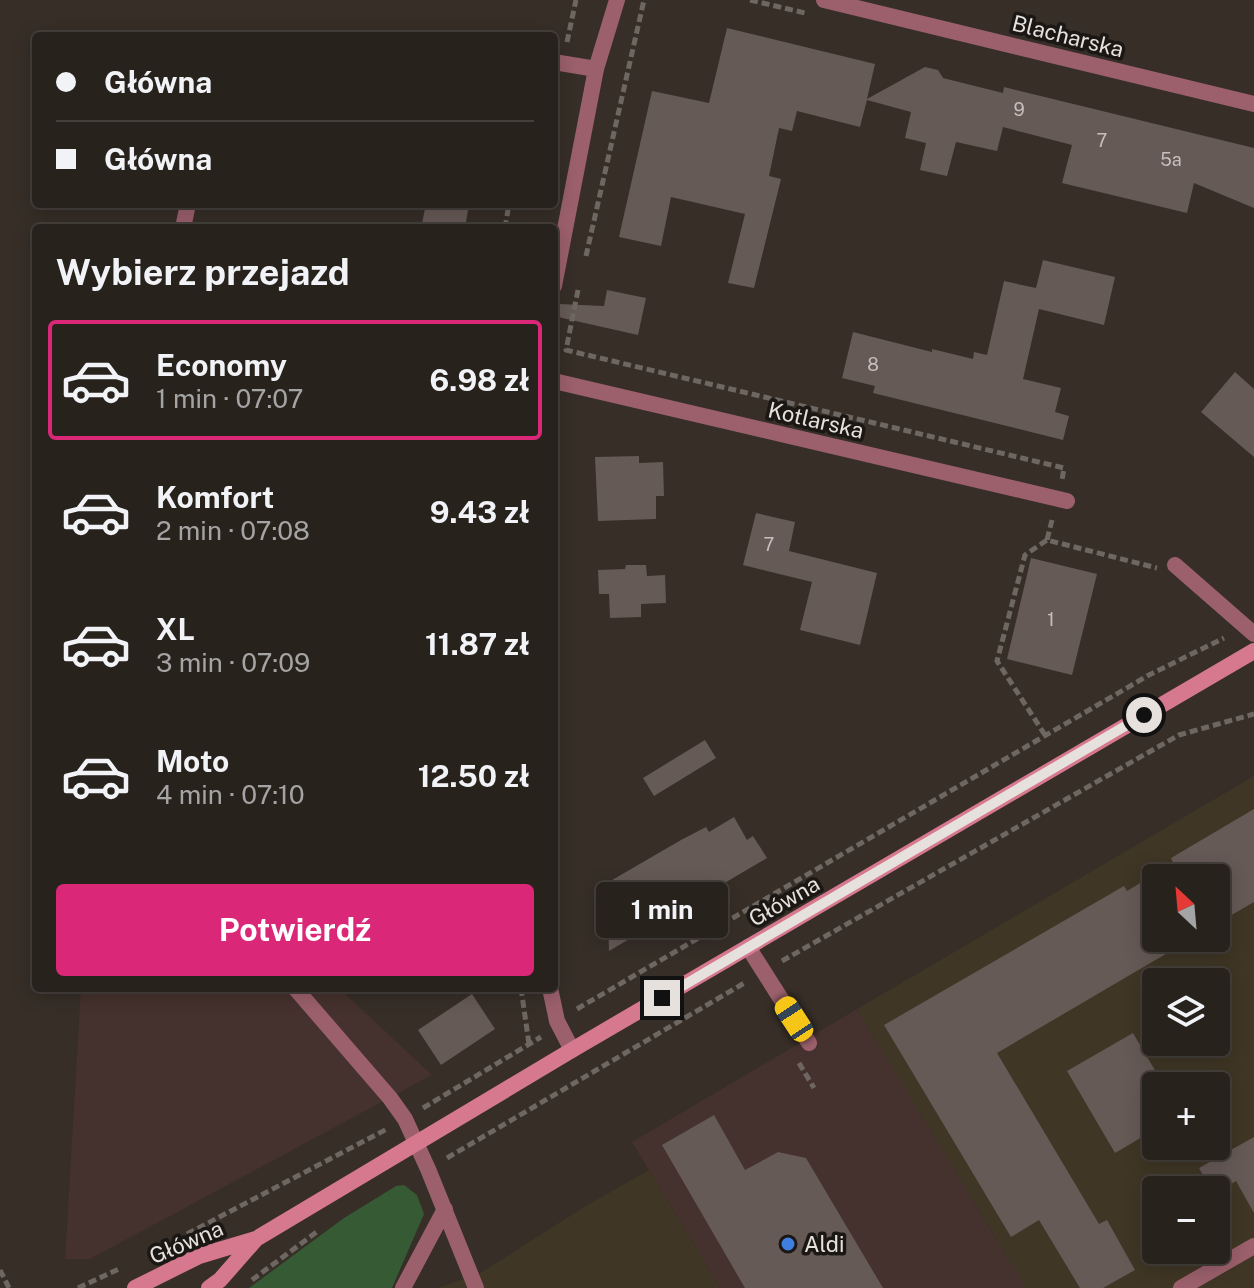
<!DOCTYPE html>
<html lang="pl">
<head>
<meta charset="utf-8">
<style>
	:root { --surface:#28221d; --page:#302a26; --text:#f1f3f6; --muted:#a5a4a4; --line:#443f3b; --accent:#db2777 }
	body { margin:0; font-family:"Public Sans",sans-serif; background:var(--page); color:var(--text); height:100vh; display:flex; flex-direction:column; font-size:30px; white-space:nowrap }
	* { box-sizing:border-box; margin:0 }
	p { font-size:26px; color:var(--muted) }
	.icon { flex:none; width:44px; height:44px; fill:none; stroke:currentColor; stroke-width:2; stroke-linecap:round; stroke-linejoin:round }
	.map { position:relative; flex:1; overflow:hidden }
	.drawer { position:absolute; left:32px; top:224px; width:526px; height:768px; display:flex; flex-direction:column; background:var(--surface); border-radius:8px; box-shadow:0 4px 20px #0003,0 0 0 2px var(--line) }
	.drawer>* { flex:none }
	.top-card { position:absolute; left:32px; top:32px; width:526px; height:176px; border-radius:8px; box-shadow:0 4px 20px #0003,0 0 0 2px var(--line); display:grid; align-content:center; height:176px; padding:0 24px; background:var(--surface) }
	.needle { width:52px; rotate:334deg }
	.controls { position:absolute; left:1142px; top:864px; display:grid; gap:16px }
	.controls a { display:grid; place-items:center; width:88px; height:88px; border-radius:8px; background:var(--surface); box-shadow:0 4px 20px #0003,0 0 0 2px var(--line); font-size:40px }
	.end { position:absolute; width:36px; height:36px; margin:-18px; border:10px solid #e7e1dd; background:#111; box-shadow:0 0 0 4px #111 }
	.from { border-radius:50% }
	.bubble { position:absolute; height:56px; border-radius:8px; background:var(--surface); box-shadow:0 4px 20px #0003,0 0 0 2px var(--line); font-size:26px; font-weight:700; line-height:56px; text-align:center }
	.car { position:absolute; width:24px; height:48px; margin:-24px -12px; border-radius:10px; box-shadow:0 0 6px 2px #0007; background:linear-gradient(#f5c518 24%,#345 0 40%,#f5c518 0 76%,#345 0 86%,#f5c518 0) }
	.top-card b { display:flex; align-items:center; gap:28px; height:76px; font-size:30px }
	.top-card b+b { border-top:2px solid var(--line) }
	.top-card i { width:20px; height:20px; background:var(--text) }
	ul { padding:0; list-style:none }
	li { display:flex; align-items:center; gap:24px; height:120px; margin:0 16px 12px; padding:0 8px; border:4px solid transparent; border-radius:8px }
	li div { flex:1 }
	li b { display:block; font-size:30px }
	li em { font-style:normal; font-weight:700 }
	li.on { border-color:var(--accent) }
	li>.icon { width:72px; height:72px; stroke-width:1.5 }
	h2 { padding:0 24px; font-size:36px; line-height:96px }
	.primary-button { display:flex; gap:16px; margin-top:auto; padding:16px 24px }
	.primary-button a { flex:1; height:92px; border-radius:8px; background:var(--accent); color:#fff; font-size:32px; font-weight:700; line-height:92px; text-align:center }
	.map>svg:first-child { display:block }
	.commercial { fill:#45312d }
	.industrial { fill:#3f3625; fill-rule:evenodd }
	.green { fill:#365a33 }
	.building { fill:#665a56 }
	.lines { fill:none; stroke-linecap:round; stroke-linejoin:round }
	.path { stroke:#6e6761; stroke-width:5; stroke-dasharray:8 4; stroke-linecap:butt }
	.lane { stroke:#9b606c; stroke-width:16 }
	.street { stroke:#9b606c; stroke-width:16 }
	.secondary { stroke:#d7798e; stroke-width:16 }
	.route { stroke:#e7e1dd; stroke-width:10 }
	.shop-dot { fill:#3f7fe0; stroke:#1a1714; stroke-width:3 }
	.labels { text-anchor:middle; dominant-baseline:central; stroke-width:7; stroke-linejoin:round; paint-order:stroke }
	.number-label { font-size:18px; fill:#c7bfbb }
	.street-label { font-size:22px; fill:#e7e1dd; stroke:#1a1714 }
	.poi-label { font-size:22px; fill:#e7e1dd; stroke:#1a1714; text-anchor:start }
</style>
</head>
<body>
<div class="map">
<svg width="1254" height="1288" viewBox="0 0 1254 1288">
	<rect width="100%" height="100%" fill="#362e27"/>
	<path class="commercial" d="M81,988H339L432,1075L90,1259H65Z
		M857,1009L1026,1288H720L632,1142Z"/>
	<path class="industrial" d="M1254,776V1288H1026L857,1009ZM1156,878H1216V938H1156ZM1156,982H1216V1042H1156ZM1156,1086H1216V1146H1156ZM1156,1190H1216V1250H1156Z
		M649,1170L720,1288H438L482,1272L584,1207Z"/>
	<path class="green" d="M404,1185L417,1195L424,1214L392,1288H249L344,1218L396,1186Z"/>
	<path class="building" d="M727,28L875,64L867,99L925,67L938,70L943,78L1003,93L1004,87L1254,148V208L1194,183L1187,213L1062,183L1072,145L1003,127L997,151L956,142L947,176L920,170L926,143L905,138L911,112L867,100L860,127L797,111L792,131L779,128L769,176L781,179L754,288L728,283L745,214L671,197L661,246L619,237L652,91L709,103Z
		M426,204H469L465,228H421Z
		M1043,260L1115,277L1104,325L1039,309L1023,379L1061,388L1055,412L1069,416L1063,440L873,393L875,386L842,378L853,332L932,352V349L973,359L974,352L987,355L1004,281L1036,288Z
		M607,290L646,298L638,335L558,317L559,304L604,306Z
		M1235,372L1254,389V457L1201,412Z
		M639,456V463L663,462L664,496H656V519L598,521L595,457Z
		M756,513L795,522L789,551L877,573L860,645L800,630L812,582L743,565Z
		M1031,558L1097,574L1072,675L1007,659Z
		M626,565H646L647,576L665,575L666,603L641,604V617L610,618L609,594H599L598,570L625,569Z
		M705,740L716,758L654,796L643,778Z
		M1254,809V902L1216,924V878H1156V938H1193L997,1053L1099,1224L1107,1220L1135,1270L1103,1288H1080L1039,1220L1011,1237L884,1025L1124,886L1127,891L1173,863L1171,858Z
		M734,817L747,840L753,836L767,858L609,951L607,883L681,840L706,827L709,832Z
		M472,994L495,1029L441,1065L418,1030Z
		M1133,1033L1156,1072V1129L1115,1153L1067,1071Z
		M714,1115L745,1170L778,1152L806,1158L883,1288H745L662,1145Z
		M1254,1137V1213L1236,1181L1216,1193V1190H1211L1199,1168Z"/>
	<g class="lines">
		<path class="path" d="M750,0L805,13
			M567,42L576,0
			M505,228L509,204
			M586,256L644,0
			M578,290L566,350L1064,468L1062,480
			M1052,520L1047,540L1157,568
			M1045,735L997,661L1025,555L1047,540
			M782,961L1179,735L1254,714
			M521,988L529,1044
			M577,1009L1149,675L1224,638
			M799,1063L814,1088
			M423,1108L541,1037
			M447,1158L746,982
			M187,1234L387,1129
			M0,1270L9,1288
			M252,1280L318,1231
			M78,1288L121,1268"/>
		<path class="lane" d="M554,62L596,69
			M183,228L188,204
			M1175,565L1254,634
			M748,947L809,1043
			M295,988L390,1098L405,1119L428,1169L476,1288
			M403,1288L445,1209
			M1181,1288L1254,1246"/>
		<path class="street" d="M824,0L1254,104
			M554,286L596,69L617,0
			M554,381L1067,501
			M550,988L557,1021L572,1050"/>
		<path class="secondary" d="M135,1288L199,1256L256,1239L572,1050L1254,651
			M209,1288L220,1280L256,1239"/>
	</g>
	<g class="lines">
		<path class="route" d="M662,998L1144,715"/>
	</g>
	<circle class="shop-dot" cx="788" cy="1244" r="8"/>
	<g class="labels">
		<g class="number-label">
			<text x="1019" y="109">9</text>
			<text x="1102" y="140">7</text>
			<text x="1171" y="159">5a</text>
			<text x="873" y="364">8</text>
			<text x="769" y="544">7</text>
			<text x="1051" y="619">1</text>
		</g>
		<g class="street-label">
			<text transform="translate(1068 36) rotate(14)">Blacharska</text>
			<text transform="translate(816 420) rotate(13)">Kotlarska</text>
			<text transform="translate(784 901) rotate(-30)">Główna</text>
			<text transform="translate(186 1242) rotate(-23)">Główna</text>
		</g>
		<g class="poi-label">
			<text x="804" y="1244">Aldi</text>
		</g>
	</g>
</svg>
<div class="controls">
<a><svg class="needle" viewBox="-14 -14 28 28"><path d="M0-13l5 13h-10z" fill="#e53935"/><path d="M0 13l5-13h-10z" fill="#a5a4a4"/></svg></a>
<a><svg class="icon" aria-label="layers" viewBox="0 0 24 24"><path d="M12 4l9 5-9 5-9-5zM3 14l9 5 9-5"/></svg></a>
<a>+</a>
<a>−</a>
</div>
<i class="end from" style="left:1144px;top:715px"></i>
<i class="end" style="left:662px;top:998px"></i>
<div class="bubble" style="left:596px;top:882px;width:132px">1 min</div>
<i class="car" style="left:794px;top:1019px;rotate:327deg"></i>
<div class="top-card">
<b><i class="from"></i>Główna</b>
<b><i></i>Główna</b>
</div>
<section class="drawer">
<h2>Wybierz przejazd</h2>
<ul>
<li class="on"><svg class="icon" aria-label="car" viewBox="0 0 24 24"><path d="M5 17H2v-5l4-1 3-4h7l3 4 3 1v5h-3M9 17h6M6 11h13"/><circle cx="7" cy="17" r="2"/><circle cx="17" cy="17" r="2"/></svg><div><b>Economy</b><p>1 min · 07:07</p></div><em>6.98 zł</em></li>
<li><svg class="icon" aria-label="car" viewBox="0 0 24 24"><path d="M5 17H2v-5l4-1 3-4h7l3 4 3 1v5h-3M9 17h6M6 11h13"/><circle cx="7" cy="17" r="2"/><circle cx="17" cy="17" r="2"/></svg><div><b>Komfort</b><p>2 min · 07:08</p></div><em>9.43 zł</em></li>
<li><svg class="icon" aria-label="car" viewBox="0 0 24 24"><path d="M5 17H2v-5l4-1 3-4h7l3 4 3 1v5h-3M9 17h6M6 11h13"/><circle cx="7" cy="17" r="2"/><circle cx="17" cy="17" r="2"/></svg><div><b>XL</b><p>3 min · 07:09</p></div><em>11.87 zł</em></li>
<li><svg class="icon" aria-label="car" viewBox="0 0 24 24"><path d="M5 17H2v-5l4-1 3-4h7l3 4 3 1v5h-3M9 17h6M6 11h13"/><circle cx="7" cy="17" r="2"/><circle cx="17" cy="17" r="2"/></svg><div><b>Moto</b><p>4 min · 07:10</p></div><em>12.50 zł</em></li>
</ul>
<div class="primary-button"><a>Potwierdź</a></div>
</section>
</div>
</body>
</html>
